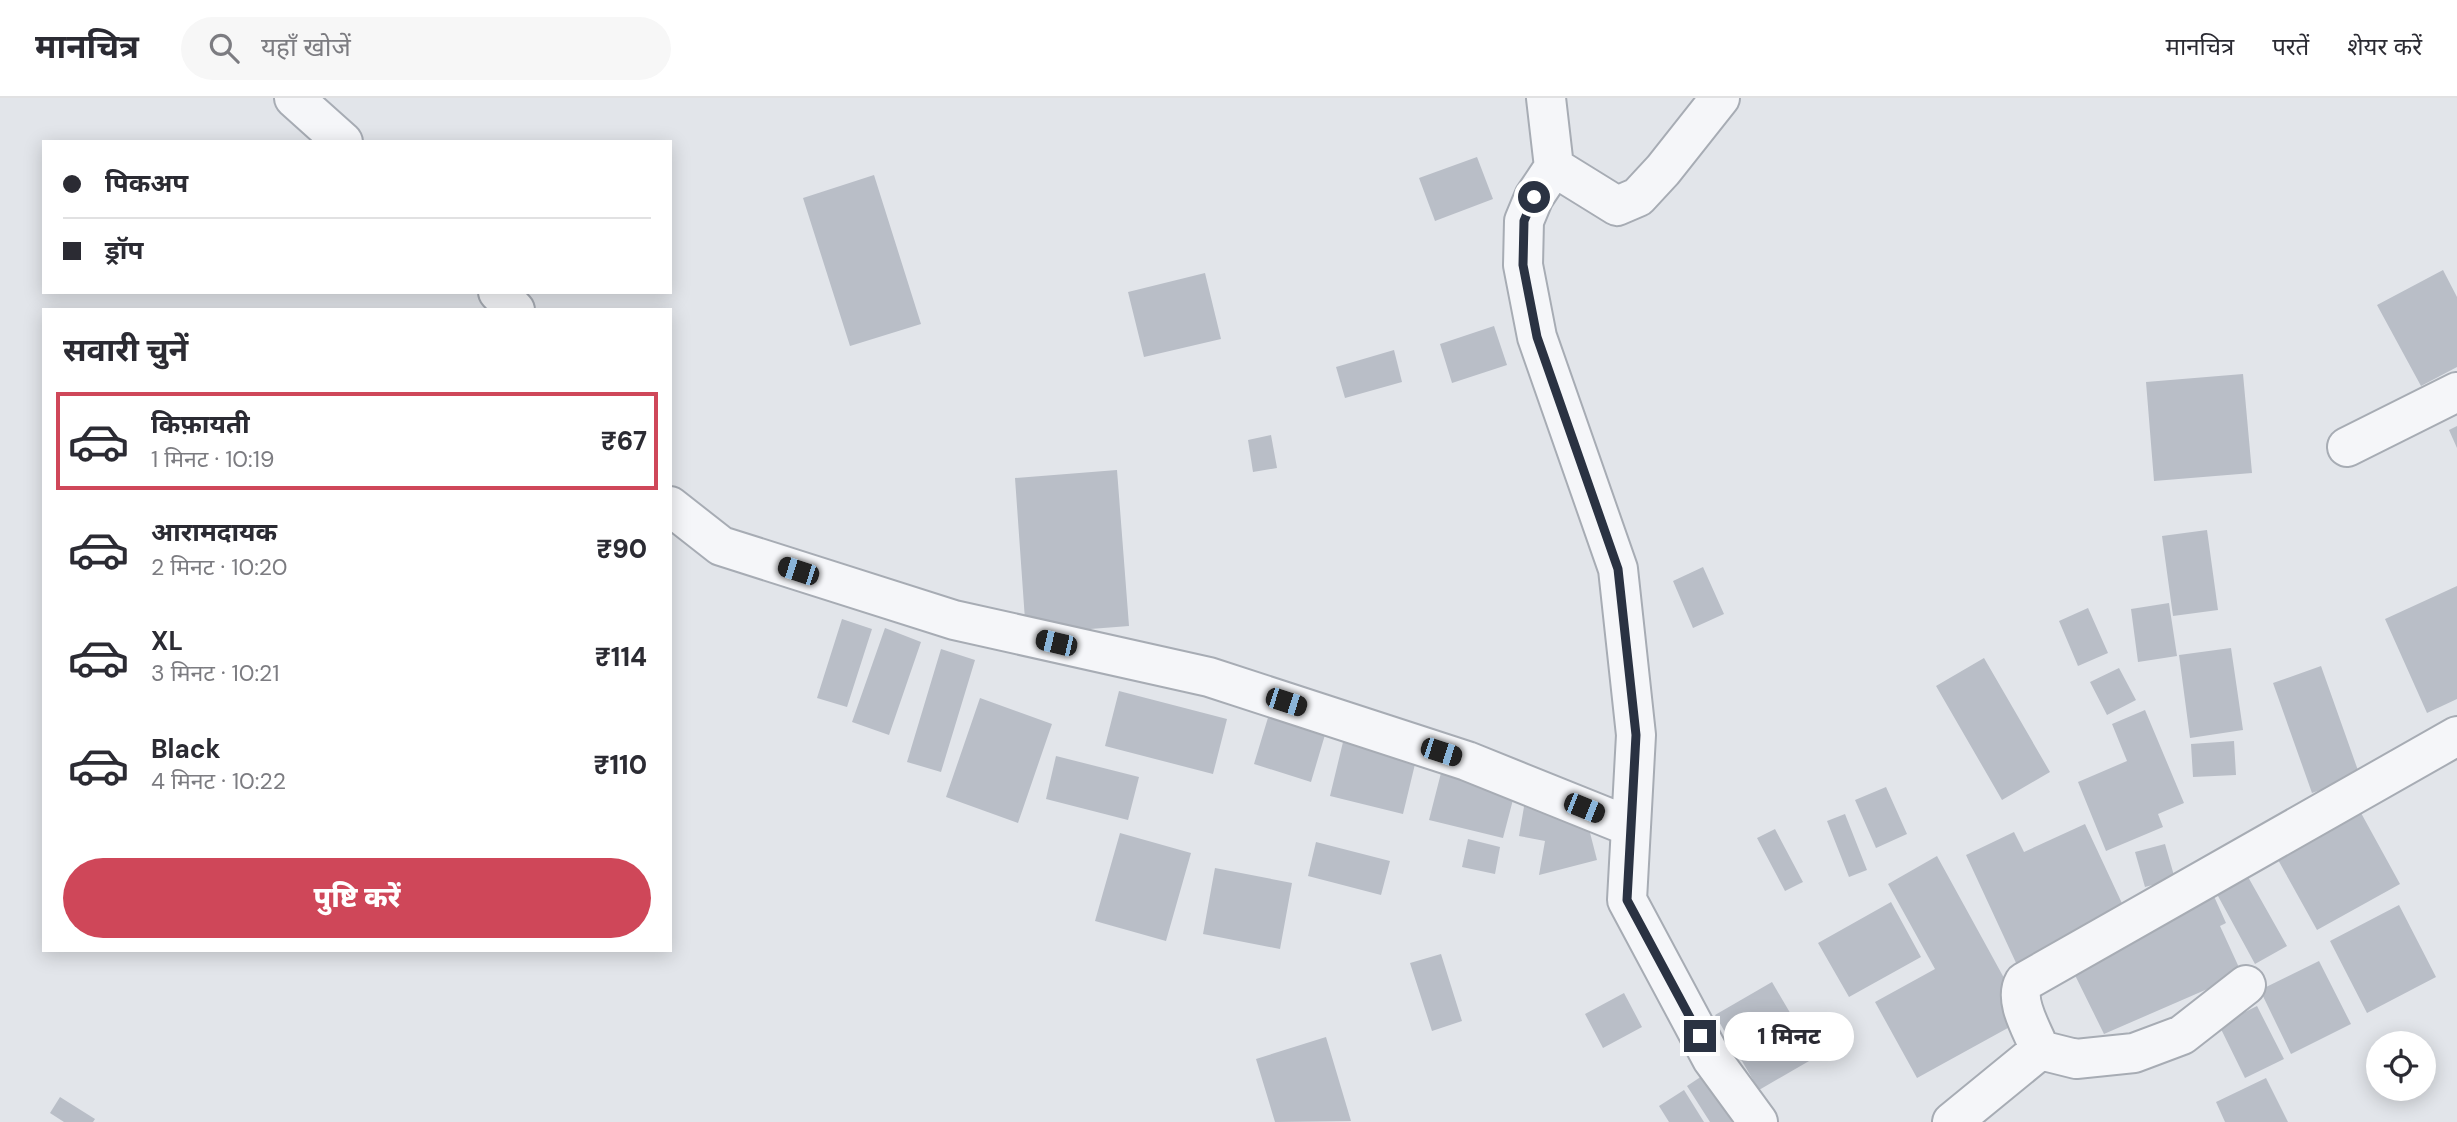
<!DOCTYPE html>
<html lang="hi">
<head>
<meta charset="utf-8">
<style>
	:root { --surface:#fff; --page:#f7f7f7; --text:#2b2b33; --muted:#7c7c81; --line:#e1e1e2; --accent:#cf4759 }
	body { margin:0; font-family:"DM Sans","Noto Sans Devanagari",sans-serif; background:var(--page); color:var(--text); height:100vh; display:flex; flex-direction:column; font-size:26px; white-space:nowrap }
	* { box-sizing:border-box; margin:0 }
	p { font-size:23px; color:var(--muted) }
	.icon { flex:none; width:38px; height:38px; fill:none; stroke:currentColor; stroke-width:2; stroke-linecap:round; stroke-linejoin:round }
	.map { position:relative; flex:1; overflow:hidden }
	.details { position:absolute; left:42px; top:210px; width:630px; height:644px; display:flex; flex-direction:column; background:var(--surface); border-radius:0px; box-shadow:0 4px 18px #0003 }
	.details>* { flex:none }
	.hud { position:absolute; left:42px; top:42px; width:630px; height:154px; border-radius:0px; box-shadow:0 4px 18px #0003; display:grid; align-content:center; height:154px; padding:0 21px; background:var(--surface) }
	.tools { position:absolute; left:2366px; top:933px; display:grid; gap:14px }
	.tools a { display:grid; place-items:center; width:70px; height:70px; border-radius:50%; background:var(--surface); box-shadow:0 4px 18px #0003; font-size:35px }
	.end { position:absolute; width:32px; height:32px; margin:-16px; border:9px solid #2a3242; background:#fff; box-shadow:0 0 0 4px #fff }
	.from { border-radius:50% }
	.bubble { position:absolute; height:49px; border-radius:24px; background:var(--surface); box-shadow:0 4px 18px #0003; font-size:23px; font-weight:800; line-height:49px; text-align:center }
	.car { position:absolute; width:21px; height:42px; margin:-21px -10px; border-radius:9px; box-shadow:0 0 5px 2px #0007; background:linear-gradient(#222 24%,#8ab4d8 0 40%,#222 0 76%,#8ab4d8 0 86%,#222 0) }
	.hud b { display:flex; align-items:center; gap:24px; height:66px; font-size:26px }
	.hud b+b { border-top:2px solid var(--line) }
	.hud i { width:18px; height:18px; background:var(--text) }
	ul { padding:0; list-style:none }
	li { display:flex; align-items:center; gap:21px; height:98px; margin:0 14px 10px; padding:0 7px; border:4px solid transparent; border-radius:0px }
	li div { flex:1 }
	li b { display:block; font-size:26px }
	li em { font-style:normal; font-weight:800 }
	li.current { border-color:var(--accent) }
	li>.icon { width:63px; height:63px; stroke-width:1.5 }
	h2 { padding:0 21px; font-size:32px; line-height:84px }
	.cta { display:flex; gap:14px; margin-top:auto; padding:14px 21px }
	.cta a { flex:1; height:80px; border-radius:42px; background:var(--accent); color:#fff; font-size:28px; font-weight:800; line-height:80px; text-align:center }
	header { display:flex; align-items:center; gap:42px; box-sizing:border-box; height:98px; padding:0 35px; background:var(--surface); border-bottom:2px solid var(--line) }
	header strong { font-size:33px }
	nav { display:flex; gap:38px; margin-inline-start:auto; font-size:24px }
	.search { width:490px; height:63px; background:var(--page); display:flex; align-items:center; gap:18px; box-sizing:border-box; padding:0 24px; border-radius:38px; color:var(--muted); font-size:26px }
	.map>svg:first-child { display:block }
	.building { fill:#b9bec7 }
	.lines { fill:none; stroke-linecap:round; stroke-linejoin:round }
	.minor-casing { stroke:#a7acb4; stroke-width:42 }
	.minor { stroke:#f5f6f9; stroke-width:38 }
	.route { stroke:#2a3242; stroke-width:9 }
</style>
</head>
<body>
<header>
<strong>मानचित्र</strong>
<div class="search"><svg class="icon" aria-label="search" viewBox="0 0 24 24"><circle cx="10" cy="10" r="6"/><path d="M15 15l6 6"/></svg>यहाँ खोजें</div>
<nav><a>मानचित्र</a><a>परतें</a><a>शेयर करें</a></nav>
</header>
<div class="map">
<svg width="2457" height="1024" viewBox="0 0 2457 1024">
	<rect width="100%" height="100%" fill="#e2e5ea"/>
	<path class="building" d="M1477,59L1493,101L1435,123L1419,80Z
		M874,77L921,226L850,248L803,100Z
		M2443,172L2457,199V269L2421,288L2377,207Z
		M1205,175L1221,241L1144,259L1128,194Z
		M1494,228L1507,267L1452,285L1440,246Z
		M1394,252L1402,284L1345,300L1336,269Z
		M2243,276L2252,375L2154,383L2146,284Z
		M2457,328V350L2449,332Z
		M1271,337L1277,370L1253,374L1248,342Z
		M1117,372L1129,528L1026,536L1015,380Z
		M2207,432L2218,512L2173,518L2162,438Z
		M1703,469L1724,516L1693,530L1673,483Z
		M2457,488V601L2427,615L2385,521Z
		M2169,505L2177,558L2138,564L2131,511Z
		M2088,510L2108,555L2078,568L2059,523Z
		M842,521L872,531L847,609L817,600Z
		M885,530L921,544L889,637L852,624Z
		M2231,550L2243,632L2190,640L2179,557Z
		M941,551L975,562L941,674L907,664Z
		M1984,560L2050,674L2002,702L1936,588Z
		M2321,568L2360,678L2312,695L2273,585Z
		M2119,570L2136,602L2107,617L2090,584Z
		M1119,593L1227,621L1213,676L1105,648Z
		M980,600L1052,626L1018,725L946,699Z
		M2145,612L2184,705L2158,716L2163,729L2106,753L2078,684L2127,663L2112,626Z
		M1270,613L1327,630L1311,684L1254,666Z
		M2234,643L2236,677L2193,679L2191,646Z
		M1343,644L1416,662L1403,716L1330,698Z
		M1056,658L1139,679L1128,722L1046,701Z
		M1441,675L1515,694L1503,740L1429,722Z
		M1886,689L1907,736L1876,750L1855,702Z
		M1527,691L1588,727L1597,762L1539,777L1545,743L1519,738Z
		M2355,704L2400,786L2317,832L2272,751Z
		M1845,716L1867,772L1849,779L1827,723Z
		M2085,726L2127,816L2017,867L1966,757L2014,734L2024,754Z
		M1775,731L1803,784L1785,793L1757,740Z
		M1120,735L1191,755L1166,843L1095,823Z
		M1468,741L1500,749L1495,776L1462,769Z
		M1316,744L1390,763L1381,797L1308,778Z
		M2165,746L2175,781L2145,789L2135,754Z
		M1937,758L2026,920L1917,980L1875,904L1935,871L1888,786Z
		M1215,770L1292,785L1280,851L1203,836Z
		M2243,770L2287,848L2255,866L2212,787Z
		M2208,785L2226,825L2220,828L2242,876L2104,936L2068,863Z
		M1891,804L1921,859L1849,899L1818,845Z
		M2399,807L2436,879L2367,915L2330,843Z
		M1441,856L1462,923L1432,933L1410,865Z
		M2319,863L2351,926L2291,956L2260,892Z
		M1772,884L1816,959L1759,992L1715,917Z
		M1624,895L1642,929L1603,950L1585,916Z
		M2257,908L2284,961L2245,980L2219,927Z
		M1326,939L1351,1023L1275,1024L1256,961Z
		M1711,972L1744,1024H1710L1687,988Z
		M2266,980L2288,1024H2225L2216,1004Z
		M1684,992L1704,1024H1669L1659,1008Z
		M60,999L95,1021L93,1024H64L50,1015Z"/>
	<g class="lines">
		<defs>
			<path id="minor" d="M294,0L343,44
				M1546,0L1554,69L1534,99L1524,123L1523,167L1537,239L1618,471L1636,637L1627,802L1712,961L1758,1024
				M1554,69L1617,108L1638,99L1663,72L1720,0
				M498,194L515,212
				M2347,349L2457,294
				M670,408L721,448L954,522L1209,579L1467,663L1631,729
				M2040,952C2033,933 2013,903 2024,884L2457,638
				M1952,1024L2040,952L2076,961L2134,955L2182,937L2246,887"/>
		</defs>
		<use href="#minor" class="minor-casing"/>
		<use href="#minor" class="minor"/>
	</g>
	<g class="lines">
		<path class="route" d="M1534,99L1524,123L1523,167L1537,239L1618,471L1636,637L1627,802L1700,938"/>
	</g>
</svg>
<div class="tools">
<a><svg class="icon" aria-label="locate" viewBox="0 0 24 24"><circle cx="12" cy="12" r="6"/><path d="M12 2v4M12 18v4M2 12h4M18 12h4"/></svg></a>
</div>
<i class="end from" style="left:1534px;top:99px"></i>
<i class="end" style="left:1700px;top:938px"></i>
<div class="bubble" style="left:1724px;top:914px;width:130px">1 मिनट</div>
<i class="car" style="left:798px;top:473px;rotate:288deg"></i>
<i class="car" style="left:1056px;top:545px;rotate:283deg"></i>
<i class="car" style="left:1286px;top:604px;rotate:108deg"></i>
<i class="car" style="left:1441px;top:654px;rotate:108deg"></i>
<i class="car" style="left:1584px;top:710px;rotate:112deg"></i>
<div class="hud">
<b><i class="from"></i>पिकअप</b>
<b><i></i>ड्रॉप</b>
</div>
<section class="details">
<h2>सवारी चुनें</h2>
<ul>
<li class="current"><svg class="icon" aria-label="car" viewBox="0 0 24 24"><path d="M5 17H2v-5l4-1 3-4h7l3 4 3 1v5h-3M9 17h6M6 11h13"/><circle cx="7" cy="17" r="2"/><circle cx="17" cy="17" r="2"/></svg><div><b>किफ़ायती</b><p>1 मिनट · 10:19</p></div><em>₹67</em></li>
<li><svg class="icon" aria-label="car" viewBox="0 0 24 24"><path d="M5 17H2v-5l4-1 3-4h7l3 4 3 1v5h-3M9 17h6M6 11h13"/><circle cx="7" cy="17" r="2"/><circle cx="17" cy="17" r="2"/></svg><div><b>आरामदायक</b><p>2 मिनट · 10:20</p></div><em>₹90</em></li>
<li><svg class="icon" aria-label="car" viewBox="0 0 24 24"><path d="M5 17H2v-5l4-1 3-4h7l3 4 3 1v5h-3M9 17h6M6 11h13"/><circle cx="7" cy="17" r="2"/><circle cx="17" cy="17" r="2"/></svg><div><b>XL</b><p>3 मिनट · 10:21</p></div><em>₹114</em></li>
<li><svg class="icon" aria-label="car" viewBox="0 0 24 24"><path d="M5 17H2v-5l4-1 3-4h7l3 4 3 1v5h-3M9 17h6M6 11h13"/><circle cx="7" cy="17" r="2"/><circle cx="17" cy="17" r="2"/></svg><div><b>Black</b><p>4 मिनट · 10:22</p></div><em>₹110</em></li>
</ul>
<div class="cta"><a>पुष्टि करें</a></div>
</section>
</div>
</body>
</html>
